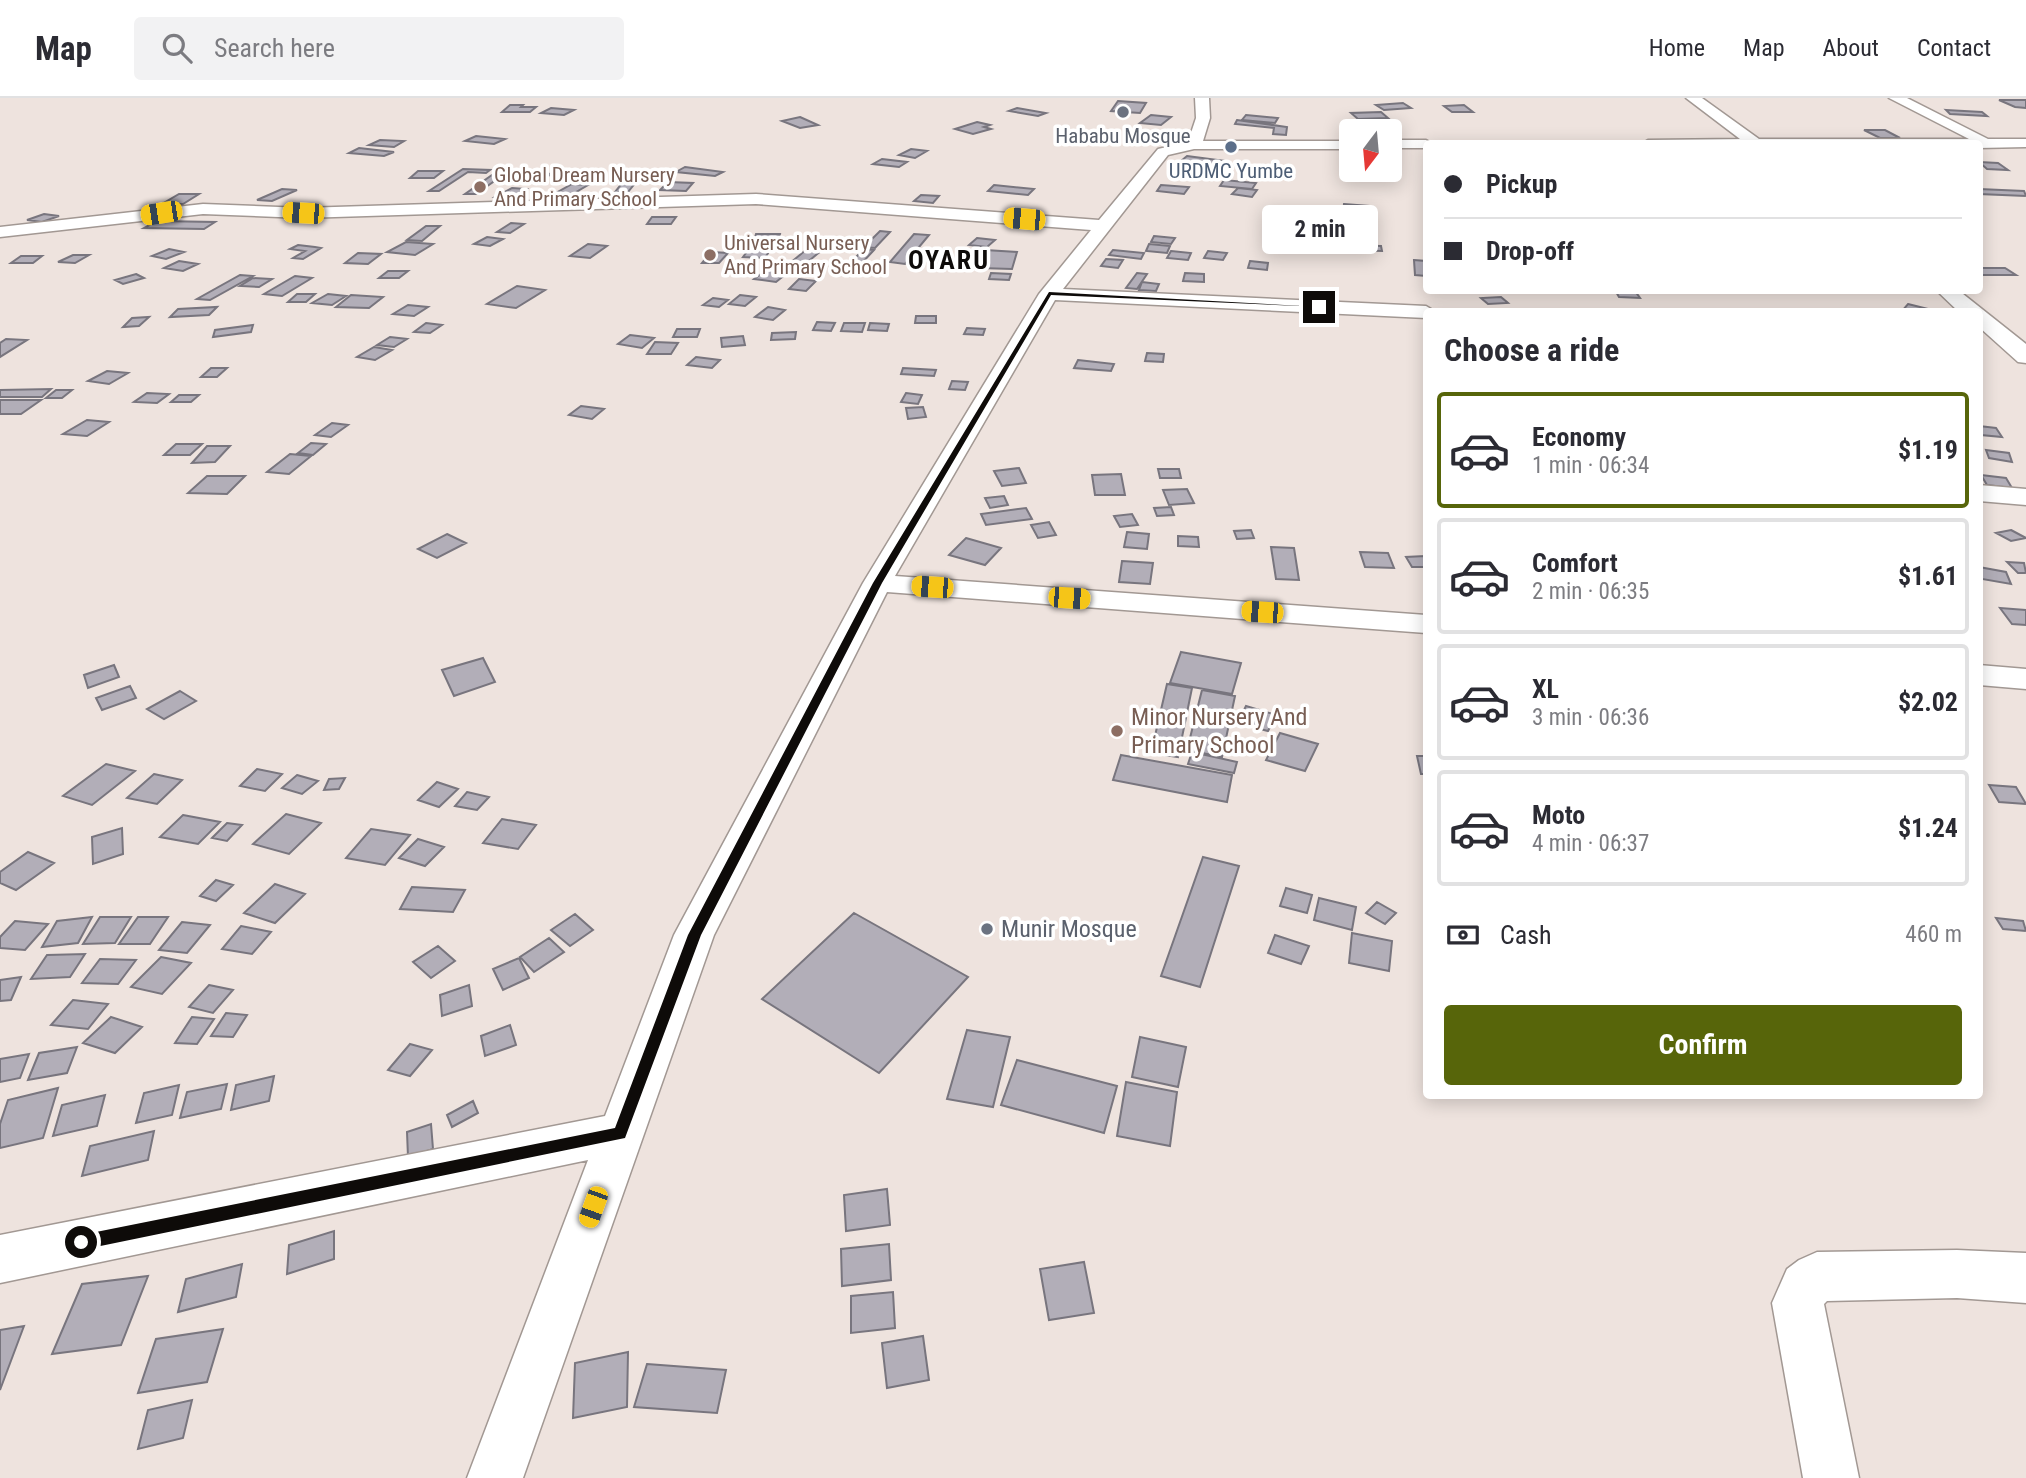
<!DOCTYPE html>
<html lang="en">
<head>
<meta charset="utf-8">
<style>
	:root { --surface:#fff; --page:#f2f2f3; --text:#2b2b33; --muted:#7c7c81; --line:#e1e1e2; --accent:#57650a }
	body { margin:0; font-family:"Roboto Condensed",sans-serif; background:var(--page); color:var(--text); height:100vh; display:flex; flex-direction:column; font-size:26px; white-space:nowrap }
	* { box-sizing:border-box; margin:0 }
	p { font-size:23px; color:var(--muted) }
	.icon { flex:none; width:38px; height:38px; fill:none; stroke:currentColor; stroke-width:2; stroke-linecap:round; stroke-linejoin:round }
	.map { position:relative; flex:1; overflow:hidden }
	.drawer { position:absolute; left:1423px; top:210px; width:560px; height:791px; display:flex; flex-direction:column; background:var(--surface); border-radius:7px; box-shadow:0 4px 18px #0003 }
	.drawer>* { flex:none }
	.top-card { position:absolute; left:1423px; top:42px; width:560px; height:154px; border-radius:7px; box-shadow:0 4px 18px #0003; display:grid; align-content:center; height:154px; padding:0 21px; background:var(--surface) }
	.needle { width:46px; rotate:196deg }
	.fabs { position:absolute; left:1339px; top:21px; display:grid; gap:14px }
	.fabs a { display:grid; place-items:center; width:63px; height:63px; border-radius:7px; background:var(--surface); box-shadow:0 4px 18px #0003; font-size:35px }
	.end { position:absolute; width:32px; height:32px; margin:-16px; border:9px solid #0e0b09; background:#fff; box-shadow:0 0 0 4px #fff }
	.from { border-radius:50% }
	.bubble { position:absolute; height:49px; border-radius:7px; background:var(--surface); box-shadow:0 4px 18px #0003; font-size:23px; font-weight:700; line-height:49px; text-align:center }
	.car { position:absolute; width:21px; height:42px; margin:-21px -10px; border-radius:9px; box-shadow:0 0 5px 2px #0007; background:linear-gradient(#f5c518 24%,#345 0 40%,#f5c518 0 76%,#345 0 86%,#f5c518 0) }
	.top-card b { display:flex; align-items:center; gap:24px; height:66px; font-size:26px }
	.top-card b+b { border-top:2px solid var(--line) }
	.top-card i { width:18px; height:18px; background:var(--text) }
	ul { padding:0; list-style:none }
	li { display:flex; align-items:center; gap:21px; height:116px; margin:0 14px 10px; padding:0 7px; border:4px solid var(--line); border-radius:7px }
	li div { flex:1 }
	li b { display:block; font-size:26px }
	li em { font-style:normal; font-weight:700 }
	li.on { border-color:var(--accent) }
	li>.icon { width:63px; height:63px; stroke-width:1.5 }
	h2 { padding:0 21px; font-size:32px; line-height:84px }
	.pay { display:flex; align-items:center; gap:18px; height:77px; padding:0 21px; font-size:26px }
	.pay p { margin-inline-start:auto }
	.button { display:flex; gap:14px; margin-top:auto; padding:14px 21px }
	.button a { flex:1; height:80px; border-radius:7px; background:var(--accent); color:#fff; font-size:28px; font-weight:700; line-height:80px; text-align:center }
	header { display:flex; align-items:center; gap:42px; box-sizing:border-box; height:98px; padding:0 35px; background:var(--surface); border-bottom:2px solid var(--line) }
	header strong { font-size:33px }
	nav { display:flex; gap:38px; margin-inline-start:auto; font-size:24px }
	.search { width:490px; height:63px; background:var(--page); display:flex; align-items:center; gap:18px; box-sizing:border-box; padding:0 24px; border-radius:7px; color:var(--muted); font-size:26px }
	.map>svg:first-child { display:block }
	.building { fill:#b2aeb8; stroke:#78757e; stroke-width:2 }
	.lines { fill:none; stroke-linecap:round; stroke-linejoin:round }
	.minor-casing { stroke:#a29893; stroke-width:3 }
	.minor { fill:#fff; fill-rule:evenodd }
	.route { fill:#0e0b09 }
	.worship-dot { fill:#6b7280; stroke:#fff; stroke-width:2.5 }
	.service-dot { fill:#5c6f8a; stroke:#fff; stroke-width:2.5 }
	.education-dot { fill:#8d6e63; stroke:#fff; stroke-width:2.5 }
	.labels { text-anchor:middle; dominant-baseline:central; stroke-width:7; stroke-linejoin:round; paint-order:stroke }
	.far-worship-label { font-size:21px; fill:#5b616d; stroke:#fff }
	.far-service-label { font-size:21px; fill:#4e5e75; stroke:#fff }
	.far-education-label { font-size:21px; fill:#785e54; stroke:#fff; text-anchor:start }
	.education-label { font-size:24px; fill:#785e54; stroke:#fff; text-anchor:start }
	.worship-label { font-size:24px; fill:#5b616d; stroke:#fff; text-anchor:start }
	.far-district-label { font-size:26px; font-weight:bold; letter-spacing:2px; fill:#0e0b09; stroke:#fff }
</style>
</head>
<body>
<header>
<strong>Map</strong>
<div class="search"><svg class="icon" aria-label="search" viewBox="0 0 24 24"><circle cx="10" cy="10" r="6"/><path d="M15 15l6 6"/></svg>Search here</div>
<nav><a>Home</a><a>Map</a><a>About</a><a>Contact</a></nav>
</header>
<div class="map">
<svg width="2026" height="1380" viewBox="0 0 2026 1380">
	<rect width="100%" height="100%" fill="#eee3de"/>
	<path class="building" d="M1999,2H2026V10L2015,9Z
		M1118,3L1146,5L1140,15L1111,13Z
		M1403,5L1411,10L1384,12L1376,7Z
		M510,7H523L521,9H536L530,14H502Z
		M1464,7L1473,14H1452L1444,8Z
		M551,10L574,12L564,17L541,15Z
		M1017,10L1046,15L1038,18L1009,13Z
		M1946,12L1982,14L1987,18L1950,16Z
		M1381,14L1388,20L1358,21L1351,15Z
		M1151,17L1171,19L1161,27L1140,25Z
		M1246,17L1278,20L1275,25L1242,22Z
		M800,19L818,27L800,30L782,23Z
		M1237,22L1287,29L1286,37L1273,36L1274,30L1235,26Z
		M977,24L990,27L984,29L991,31L973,36L955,31Z
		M1864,32H1885L1900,40H1880Z
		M476,38L505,41L494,46L465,43Z
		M380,42L404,43L394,49L369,47Z
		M359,50L394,54L384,58L349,55Z
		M911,51L927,53L915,60L899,57Z
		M1187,58L1225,63L1220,68L1181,63Z
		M882,61L907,64L899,69L873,66Z
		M1979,64L1998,65L2008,72L1987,71Z
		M685,69L723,74L715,78L676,74Z
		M463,71L490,72L486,75L468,74L439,93H429Z
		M418,73H443L434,80H410Z
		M512,73L552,76L546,79L506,77Z
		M492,77H503L476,96H465Z
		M627,79H640L628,94H615Z
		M1224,82L1256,85L1252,91L1220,88Z
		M668,84L693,85L686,93L660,92Z
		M572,86L588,87L571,97L556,95Z
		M994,87L1034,91L1028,97L988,93Z
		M1161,87L1189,89L1184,96L1157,93Z
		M512,90L526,91L510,100L495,99Z
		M1238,90L1257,92L1252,99L1232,96Z
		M282,91L297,92L272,103L257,102Z
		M1979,91L2024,93L2026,98L1979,96Z
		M179,96H199L183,106H162Z
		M921,97L939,98L933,105L914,103Z
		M1344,106L1369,108V115L1343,113Z
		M44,116L59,118L42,124L27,122Z
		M652,119H676L671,126H647Z
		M1300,121H1322L1324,127H1302Z
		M157,123L215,124L204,131L144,130Z
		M511,125L524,126L510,135L497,134Z
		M426,128H440L422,143L407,142Z
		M880,133L890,134L875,150L864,149Z
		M756,136H780L777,149L752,150Z
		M914,136L929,137L905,166L890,164Z
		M1154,138L1175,140L1171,146L1151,144Z
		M487,139L503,141L490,148L474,146Z
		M977,140L995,142L987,149L969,147Z
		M406,144L433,146L415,157L387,154Z
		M588,146L607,148L590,160L570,158Z
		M1149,146L1170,148L1167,155L1146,153Z
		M298,147L315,149L321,150L303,161L293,160L305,153L290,151Z
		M1347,147L1381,148L1382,153L1347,152Z
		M169,151L184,154L166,161L152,158Z
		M749,151L770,152L765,160L743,159Z
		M807,151L822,152L804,167L789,166Z
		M864,151L874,152L862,165L852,163Z
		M985,152L1017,154L1012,171L980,170Z
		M1113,152L1144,155L1141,161L1109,157Z
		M1171,153L1191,155L1188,162L1167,160Z
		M1208,153L1227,155L1223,162L1204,160Z
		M711,154L728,155L719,165H702Z
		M358,155L381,156L368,166L345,165Z
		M73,157H89L75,165L58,164Z
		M21,158H42L33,165H11Z
		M1106,161L1123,162L1118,170L1101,168Z
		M1414,162L1426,163V178L1415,177Z
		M179,163L198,166L183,173L164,170Z
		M1250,163L1268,165L1267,172L1248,170Z
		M769,170L791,172L776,184L754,181Z
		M1979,170H2005L2016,177H1980Z
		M388,173H408L399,180H379Z
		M991,175L1011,176L1009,182L989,181Z
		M1137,175L1147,176L1137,191L1126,190Z
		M1185,175L1204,176V184L1183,183Z
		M136,176L144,180L123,186L115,182Z
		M240,177L253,178L210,202L197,201Z
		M295,178L312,180L282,198L264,196Z
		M253,180L272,181L259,189L240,188Z
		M799,181L816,183L806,193L789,191Z
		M1142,184L1159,186L1156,193L1139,192Z
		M517,188L545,192L516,210L487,206Z
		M1615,192L1635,193L1640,200L1619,199Z
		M297,196H315L306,204H288Z
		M328,196L346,198L332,207L312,205Z
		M351,197L383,199L369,210L336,209Z
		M740,197L756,199L745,208L729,206Z
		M1501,199L1508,205L1488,206L1481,200Z
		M713,200L728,202L719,209L703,207Z
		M1908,206L1932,212L1902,213Z
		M408,207L428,209L414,218L393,216Z
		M217,209L209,217L170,219L178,211Z
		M768,209L785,212L773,222L755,219Z
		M916,218H936V225H915Z
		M149,219L139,228L123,229L132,220Z
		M817,224L835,225L831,233L813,232Z
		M426,225L442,227L430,235L414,234Z
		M844,225H865L862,234L841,233Z
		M870,225L889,226L887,233L868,232Z
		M253,227L251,234L213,239L215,232Z
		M967,230L985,231L983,237L964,236Z
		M677,231H700L697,239H673Z
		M796,234L795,241L771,242L772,235Z
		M630,237L654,240L642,250L618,246Z
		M743,238L745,247L722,249L721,240Z
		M390,239L407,241L394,249L377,247Z
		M6,241L27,242L0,259V245Z
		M655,244L678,245L671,256H647Z
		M374,249L392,252L375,262L357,259Z
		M1147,255L1164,256L1163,264L1145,263Z
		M696,259L720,262L712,270L687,267Z
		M1078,262L1114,266L1111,273L1074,270Z
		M211,270H227L217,279H201Z
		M903,270L936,272L934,278L901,276Z
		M107,273L128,275L109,286L88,283Z
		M952,283L968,284L965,292L949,291Z
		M51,291L42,299H0V292Z
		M56,292H72L62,300H46Z
		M147,295L169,296L157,305L134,304Z
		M906,295L922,297L918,306L901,304Z
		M179,297H199L191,304H171Z
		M0,302H41L21,316H0Z
		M581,308L604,311L592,321L569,317Z
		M923,309L926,319L908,321L906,310Z
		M87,322L109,324L87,338L63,336Z
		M332,325L348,327L331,339L315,337Z
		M1979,328L1996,330L2002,339L1981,337Z
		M311,345L326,346L313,357L298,355Z
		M176,346H202L190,357H164Z
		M207,348H230L215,364L192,365Z
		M1986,352L2009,355L2012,364L1989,360Z
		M290,356L311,358L289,376L267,374Z
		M1019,370L1026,385L1002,388L994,373Z
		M1158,371H1179L1181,380H1160Z
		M1121,376L1125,397H1095L1092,377Z
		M1981,377L2006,380L2012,390L1987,387Z
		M207,378H245L227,396L188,395Z
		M1187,391L1194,405L1169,407L1163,392Z
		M1004,398L1008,407L990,410L985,400Z
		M1171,409L1174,417L1157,418L1154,410Z
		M1026,410L1032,421L986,427L981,416Z
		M1132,416L1138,427L1120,429L1114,418Z
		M1049,424L1056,437L1038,440L1031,427Z
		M1251,432L1254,440L1237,441L1234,433Z
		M2011,432L2026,440L2011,443L1996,435Z
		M1127,434L1149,436L1147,451L1124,449Z
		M447,436L466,445L437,460L418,451Z
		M1178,438L1198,439L1199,449L1178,448Z
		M966,440L1001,450L985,467L949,457Z
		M1271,449L1294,450L1299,482L1276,481Z
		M1360,454L1388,455L1394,470L1365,469Z
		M1425,458L1426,469H1412L1406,459Z
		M1122,463L1153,465L1150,486L1119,484Z
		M2007,464L2024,465L2026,475H2018Z
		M1979,469L2006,474L2011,486L1982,481Z
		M2000,510L2026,512V527L2012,526Z
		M1181,554L1241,565L1232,596L1170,585Z
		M483,560L495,584L454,598L442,572Z
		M114,567L119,579L88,590L84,577Z
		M1167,586L1192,590L1178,659L1151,655Z
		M130,588L136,600L102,612L96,600Z
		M1202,592L1235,598L1222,659L1187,652Z
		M180,593L196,603L164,621L147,611Z
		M1246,608L1276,617L1268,633L1237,625Z
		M1280,635L1318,646L1305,673L1266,662Z
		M1192,654L1237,664L1234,675L1188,666Z
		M1121,657L1232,677L1227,704L1113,682Z
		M1417,658H1426V676H1421Z
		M106,666L135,673L92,707L63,698Z
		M257,671L282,676L265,693L240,688Z
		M154,676L182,682L157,706L127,700Z
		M297,677L318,683L302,696L282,690Z
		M345,680L339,691L324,692L329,681Z
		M437,684L458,691L439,709L418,702Z
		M1989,687L2016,689L2026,706L1999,704Z
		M467,694L489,699L477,712L455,708Z
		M286,716L321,725L289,756L253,746Z
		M183,717L220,724L198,746L160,739Z
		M502,721L536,727L518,751L483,745Z
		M227,725L242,727L227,743L212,740Z
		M122,730L123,756L93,766L92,739Z
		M371,731L410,737L385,767L346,760Z
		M418,741L444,749L425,768L399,760Z
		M28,754L54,765L16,792L0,785V774Z
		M1203,759L1239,768L1200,889L1161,878Z
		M216,782L233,787L216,803L200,798Z
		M275,786L305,796L275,825L244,815Z
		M412,789L465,792L453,814L400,811Z
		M1286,790L1312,797L1307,815L1280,808Z
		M1319,800L1356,809L1352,832L1314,822Z
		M1377,804L1396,815L1385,826L1366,815Z
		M854,815L968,879L879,975L762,901Z
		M575,816L593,832L570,848L551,832Z
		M92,819L78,845L42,849L57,823Z
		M100,819H131L115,845L83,846Z
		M138,819H168L150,846H119Z
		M1996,820L2023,823L2026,833L2003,831Z
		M15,823L48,826L25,852L0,850V839Z
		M182,824L210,827L187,855L159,852Z
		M241,828L271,834L252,856L222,851Z
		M1352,835L1392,843L1389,873L1349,865Z
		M1275,837L1309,848L1301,866L1268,855Z
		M549,840L564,854L534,874L520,859Z
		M438,848L455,863L431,880L413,864Z
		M85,856L70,879L31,881L47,857Z
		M161,859L191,865L162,896L131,889Z
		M519,860L529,880L503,892L493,871Z
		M100,861L136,862L118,886L82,885Z
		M21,879L11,902L0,903V882Z
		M209,887L233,892L213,915L189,909Z
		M469,887L472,908L442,918L440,897Z
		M73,902L108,906L88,931L51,927Z
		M226,915L247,917L233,939L211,938Z
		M111,919L142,929L115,955L83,945Z
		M192,919L214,921L197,946L175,945Z
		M510,927L516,947L485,958L481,938Z
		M967,932L1010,939L993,1009L947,1001Z
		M1140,939L1186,949L1178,989L1132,979Z
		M410,946L432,952L410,978L388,972Z
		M77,949L67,975L28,982L39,955Z
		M29,956L20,980L0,984V961Z
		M1017,962L1117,988L1104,1035L1001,1007Z
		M274,978L269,1003L231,1012L236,987Z
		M1126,984L1177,994L1170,1048L1117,1038Z
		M227,986L221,1011L180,1020L187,994Z
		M179,987L172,1017L136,1025L144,995Z
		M58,990L43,1040L0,1050V1026L8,1002Z
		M105,997L97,1028L53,1038L62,1007Z
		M473,1003L478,1015L452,1029L447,1017Z
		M431,1026L433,1051L408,1059L407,1034Z
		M154,1033L148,1062L82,1078L90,1048Z
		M887,1091L890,1127L846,1133L844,1097Z
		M334,1133V1161L287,1176L289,1147Z
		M889,1146L891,1182L842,1188L841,1151Z
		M1084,1164L1094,1215L1049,1222L1040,1171Z
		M242,1166L236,1199L178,1214L186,1181Z
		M148,1178L121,1247L52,1256L82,1186Z
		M893,1194L895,1230L851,1235V1198Z
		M24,1228L0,1292V1232Z
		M223,1231L207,1284L138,1295L156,1241Z
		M923,1238L929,1282L887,1290L882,1245Z
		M628,1254L627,1309L573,1320L575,1265Z
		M647,1266L726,1272L717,1315L634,1309Z
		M192,1302L183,1340L138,1351L148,1312Z"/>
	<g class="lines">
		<defs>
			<path id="minor" d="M1195,0H1209L1210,20L1203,43H1351V51H1194L1168,57L1063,191L1426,208L1436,214H1426V220L1055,202L895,478L1426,517V535L887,494L714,837L523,1380H467L588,1062L0,1185V1137L605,1018L674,837L863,485L1039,196L1091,132L756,106L303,120L203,116L0,139V129L203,106L303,110L756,96L1099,122L1158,51L1188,44L1196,20Z
				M1686,0H1702L1759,41H1969L1889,0H1907L1988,41H2026V49L1979,50V46H1641L1648,42L1740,41Z
				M1390,42H1426L1433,46H1426V50H1390Z
				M1936,192H1958L2021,242L2026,246V265L2018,264L1979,229V214H1959Z
				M1979,387L2026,391V407L1979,403Z
				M1979,567L2026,571V591L1979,587Z
				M1957,1152L2026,1155V1205L1957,1200L1827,1203L1824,1206L1859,1380H1803L1772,1205L1787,1171L1799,1162L1817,1154Z"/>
		</defs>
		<use href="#minor" class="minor-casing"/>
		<use href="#minor" class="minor"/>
	</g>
	<path class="route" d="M1049,194L1322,209L1051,197L882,485L701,837L625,1040L81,1152L75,1150L73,1144L75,1139L81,1137L615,1030L688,837L873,485Z"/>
	<g class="worship-dot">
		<circle cx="1123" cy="14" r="7"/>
		<circle cx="987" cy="831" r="7"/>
	</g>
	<circle class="service-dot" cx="1231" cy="49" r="7"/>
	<g class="education-dot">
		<circle cx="480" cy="89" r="7"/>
		<circle cx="710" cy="157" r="7"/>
		<circle cx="1117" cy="633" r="7"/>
	</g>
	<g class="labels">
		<g class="far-worship-label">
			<text x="1123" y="38">Hababu Mosque</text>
		</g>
		<g class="far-service-label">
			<text x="1231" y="73">URDMC Yumbe</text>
		</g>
		<g class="far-education-label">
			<text x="494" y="77">Global Dream Nursery<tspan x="494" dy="24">And Primary School</tspan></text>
			<text x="724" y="145">Universal Nursery<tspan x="724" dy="24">And Primary School</tspan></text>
		</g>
		<g class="education-label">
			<text x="1131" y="619">Minor Nursery And<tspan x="1131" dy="28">Primary School</tspan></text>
		</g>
		<g class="worship-label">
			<text x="1001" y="831">Munir Mosque</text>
		</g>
		<g class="far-district-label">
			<text x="949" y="162">OYARU</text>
		</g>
	</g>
</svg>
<div class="fabs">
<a><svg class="needle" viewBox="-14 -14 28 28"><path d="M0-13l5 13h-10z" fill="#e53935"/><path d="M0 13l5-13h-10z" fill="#7c7c81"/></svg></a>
</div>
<i class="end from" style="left:81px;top:1144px"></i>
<i class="end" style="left:1319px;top:209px"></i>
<div class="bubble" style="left:1262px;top:107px;width:116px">2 min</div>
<i class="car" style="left:161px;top:115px;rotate:261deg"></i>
<i class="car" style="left:303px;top:115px;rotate:273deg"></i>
<i class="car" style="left:1024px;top:121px;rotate:275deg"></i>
<i class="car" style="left:932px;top:489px;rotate:274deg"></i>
<i class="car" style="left:1069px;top:500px;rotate:94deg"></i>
<i class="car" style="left:1262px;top:514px;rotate:274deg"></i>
<i class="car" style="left:593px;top:1109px;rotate:200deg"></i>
<div class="top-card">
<b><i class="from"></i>Pickup</b>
<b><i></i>Drop-off</b>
</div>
<section class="drawer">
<h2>Choose a ride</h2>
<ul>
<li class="on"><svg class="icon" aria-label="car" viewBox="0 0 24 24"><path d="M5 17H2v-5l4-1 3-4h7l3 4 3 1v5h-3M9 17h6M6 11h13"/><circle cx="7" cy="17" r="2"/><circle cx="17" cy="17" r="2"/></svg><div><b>Economy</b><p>1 min · 06:34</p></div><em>$1.19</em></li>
<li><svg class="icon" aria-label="car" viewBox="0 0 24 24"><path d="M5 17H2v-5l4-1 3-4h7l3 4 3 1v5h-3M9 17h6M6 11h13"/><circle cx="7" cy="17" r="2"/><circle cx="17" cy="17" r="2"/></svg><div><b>Comfort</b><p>2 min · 06:35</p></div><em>$1.61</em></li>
<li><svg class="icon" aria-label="car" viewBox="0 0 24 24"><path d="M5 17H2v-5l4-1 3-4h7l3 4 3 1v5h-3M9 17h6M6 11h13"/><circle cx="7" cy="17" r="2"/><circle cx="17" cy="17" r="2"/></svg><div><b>XL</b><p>3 min · 06:36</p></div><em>$2.02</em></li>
<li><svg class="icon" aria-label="car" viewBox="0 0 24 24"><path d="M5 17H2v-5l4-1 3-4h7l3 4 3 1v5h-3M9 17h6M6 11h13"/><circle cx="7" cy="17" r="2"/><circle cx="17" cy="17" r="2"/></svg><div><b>Moto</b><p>4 min · 06:37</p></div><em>$1.24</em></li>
</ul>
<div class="pay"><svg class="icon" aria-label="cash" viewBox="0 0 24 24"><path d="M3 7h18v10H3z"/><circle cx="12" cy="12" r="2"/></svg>Cash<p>460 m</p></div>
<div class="button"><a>Confirm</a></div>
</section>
</div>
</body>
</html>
